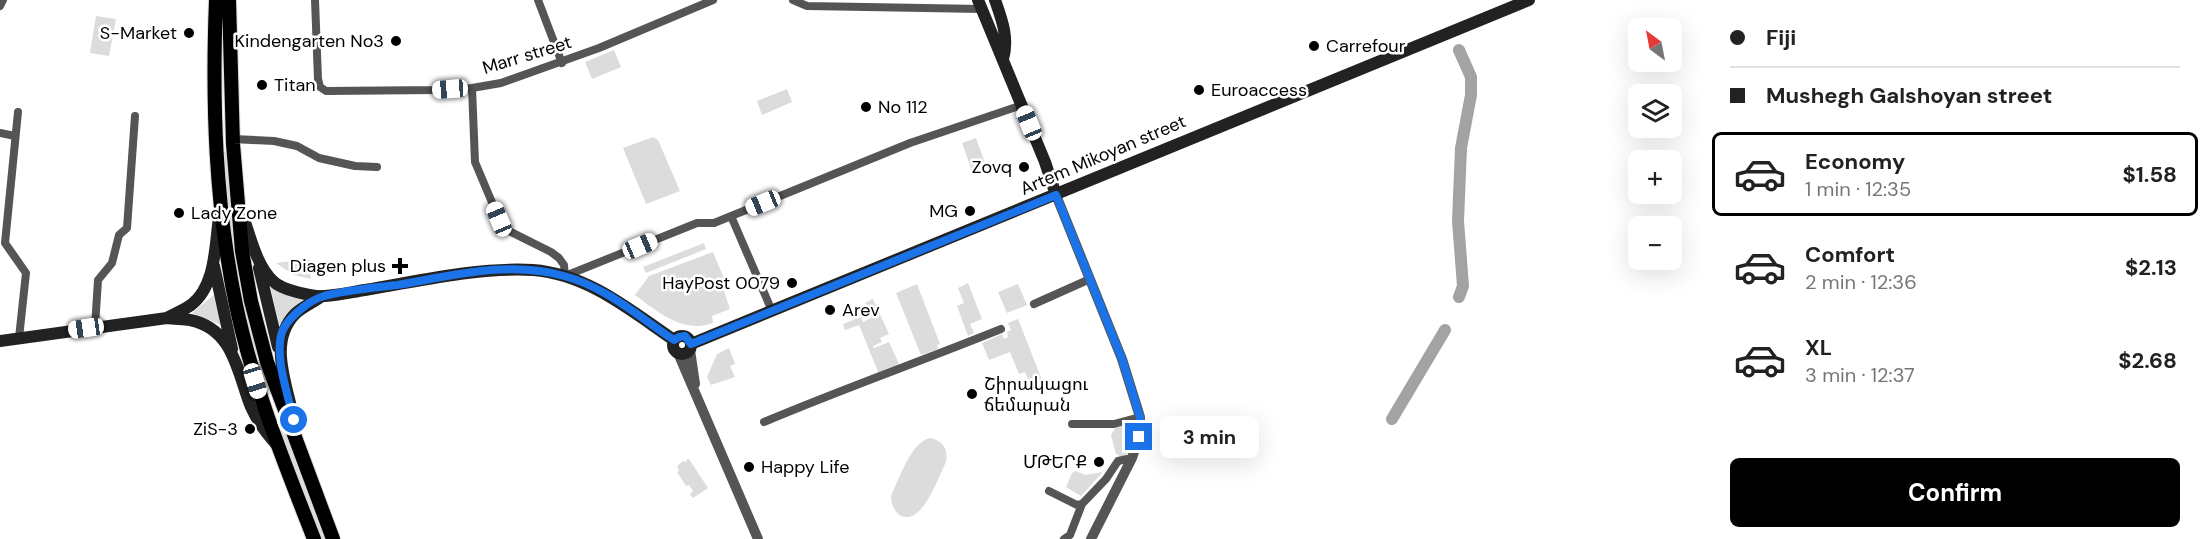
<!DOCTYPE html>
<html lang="en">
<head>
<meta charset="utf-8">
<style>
	:root { --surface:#fff; --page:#f2f2f2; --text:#222; --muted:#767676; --line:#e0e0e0; --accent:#000 }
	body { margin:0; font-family:"DM Sans","Noto Sans Armenian",sans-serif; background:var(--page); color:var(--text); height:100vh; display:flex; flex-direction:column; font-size:22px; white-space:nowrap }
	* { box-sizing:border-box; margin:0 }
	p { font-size:20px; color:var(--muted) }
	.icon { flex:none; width:33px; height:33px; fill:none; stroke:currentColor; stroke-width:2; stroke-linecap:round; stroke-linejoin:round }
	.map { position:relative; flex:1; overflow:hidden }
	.details { display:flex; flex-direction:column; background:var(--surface); width:510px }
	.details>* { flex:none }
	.guide { display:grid; align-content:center; height:132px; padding:0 30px; background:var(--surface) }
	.needle { width:39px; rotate:328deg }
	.controls { position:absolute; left:1628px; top:18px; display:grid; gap:12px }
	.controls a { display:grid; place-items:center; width:54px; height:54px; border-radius:9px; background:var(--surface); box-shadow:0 6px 24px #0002; font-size:30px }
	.end { position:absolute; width:27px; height:27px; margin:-14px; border:8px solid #1a73e8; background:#fff; box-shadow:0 0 0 3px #fff }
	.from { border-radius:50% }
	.bubble { position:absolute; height:42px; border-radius:9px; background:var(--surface); box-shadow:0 6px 24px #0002; font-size:20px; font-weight:700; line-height:42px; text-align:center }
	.car { position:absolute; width:18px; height:36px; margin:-18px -9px; border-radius:8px; box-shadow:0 0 4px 2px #0007; background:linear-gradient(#fff 24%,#345 0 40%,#fff 0 76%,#345 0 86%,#fff 0) }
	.guide b { display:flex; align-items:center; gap:21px; height:57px; font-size:22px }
	.guide b+b { border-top:2px solid var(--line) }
	.guide i { width:15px; height:15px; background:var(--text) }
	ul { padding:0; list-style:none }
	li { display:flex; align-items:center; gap:18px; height:84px; margin:0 12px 9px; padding:0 18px; border:3px solid transparent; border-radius:9px }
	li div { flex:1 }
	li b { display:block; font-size:22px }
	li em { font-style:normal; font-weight:700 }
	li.selected { border-color:var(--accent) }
	li>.icon { width:54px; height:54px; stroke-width:1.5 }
	.button { display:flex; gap:12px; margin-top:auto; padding:12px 30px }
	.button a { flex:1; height:69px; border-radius:9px; background:var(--accent); color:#fff; font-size:24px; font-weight:700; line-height:69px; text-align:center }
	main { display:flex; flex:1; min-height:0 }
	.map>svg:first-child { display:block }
	.green { fill:#dcdcdc }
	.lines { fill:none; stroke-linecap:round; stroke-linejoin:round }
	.river { stroke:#a3a3a3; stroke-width:12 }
	.primary-casing { stroke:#dbdbdb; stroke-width:16 }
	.minor { stroke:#555; stroke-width:8 }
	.tertiary { stroke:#555; stroke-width:10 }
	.secondary { stroke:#222; stroke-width:12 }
	.primary { stroke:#000; stroke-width:14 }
	.route { stroke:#1a73e8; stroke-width:8 }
	.poi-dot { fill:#000; stroke:#fff; stroke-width:2 }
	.labels { text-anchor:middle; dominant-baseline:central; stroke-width:5; stroke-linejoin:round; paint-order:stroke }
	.poi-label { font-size:18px; fill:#000; stroke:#fff; text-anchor:end }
	.street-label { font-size:18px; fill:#000; stroke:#fff }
</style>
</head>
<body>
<main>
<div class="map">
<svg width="1700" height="539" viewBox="0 0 1700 539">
	<rect width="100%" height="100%" fill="#fff"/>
	<path class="green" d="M96,16L116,19L109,56L90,53Z
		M614,50L621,67L592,79L585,62Z
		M787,89L792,102L762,115L757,101Z
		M653,137L658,140L680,191L646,204L623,148Z
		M976,138L985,163L971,168L962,143Z
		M221,152H227L257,346L267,385L263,387L243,314L231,249Z
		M704,243L706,249L646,273L643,267Z
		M713,252L726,283L722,286L730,309L712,316L713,323C683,334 658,312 635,295L649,276Z
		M309,259L311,279L294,275L276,263Z
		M968,283L982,319L970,324L974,333L968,336L957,306L964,303L958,288Z
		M917,284L940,344L937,345L938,349L921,355L896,293Z
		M1018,284L1027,305L1007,313L998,292Z
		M270,286L312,298L280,327Z
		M215,294L221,325L192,313Z
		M873,299L889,334L880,338L882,342L873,346L874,348L889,342L900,366L879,374L859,325L845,330L843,324L861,317L863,322L871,318L865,303Z
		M1018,319L1042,380L1030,384L1025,372L1019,374L1010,352L989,360L982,343L1002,334L1004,339L1008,337L1007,332L1011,330L1008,323Z
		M729,348L735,364L730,366L735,377L711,385L707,377L717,354Z
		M1133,425L1127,454L1122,457L1116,454L1111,435L1116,427Z
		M283,428L285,431L326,539H321L279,430Z
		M930,438C944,441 948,449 946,462C938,477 923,525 901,516C894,512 891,504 891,496C899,479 911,442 930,438Z
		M687,459H689L708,488L693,498L690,494L693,491L689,485L686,486L677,472L679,471L677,466L683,461L686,462Z
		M1076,471L1085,475L1103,472L1081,496L1066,487L1072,473Z"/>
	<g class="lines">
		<path class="river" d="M1459,50L1471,77V95L1461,148L1458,221L1463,286L1459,297
			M1392,419L1445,330"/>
		<defs>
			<path id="primary" d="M216,0C212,102 215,204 236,305C253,386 284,462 314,539
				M229,0L233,144L242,251L251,301L267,362L333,539"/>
		</defs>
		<use href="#primary" class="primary-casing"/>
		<path class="minor" d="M315,0L318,79L320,87L326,91L436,90L472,88L501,83L599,48L713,0
			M538,0L562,63
			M793,0L807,6L982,9
			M0,6L3,0
			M472,88L475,162L499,219L505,229L551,252L559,258L564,265L565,276L697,223H714L910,143L1022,105
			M18,112L5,243L26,273L19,338
			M0,133L15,136
			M233,139L274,141L297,146L319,158L355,166L377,167
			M731,216L772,311
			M1034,304L1090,279
			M95,327L98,280L112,263L119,235L127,228L135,116
			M764,422C842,389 922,361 1001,329
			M1072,424H1114L1140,417
			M1049,491L1077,505L1082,504L1106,479L1118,461L1132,458
			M1064,539L1070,535L1082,504"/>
		<path class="tertiary" d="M1056,195L1122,359L1140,417L1139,437L1132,458L1091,539
			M690,350L695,384
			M678,353L758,539"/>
		<path class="secondary" d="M978,0L1045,162L1056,195
			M995,0C1002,20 1009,38 1003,59
			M241,211C250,233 255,264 273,281C281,290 313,297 325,296C338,295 352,292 365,290C420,281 477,267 533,270C588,274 631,311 674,340
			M214,266L232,349
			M259,268L278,347
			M167,318C174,314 184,310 191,305C216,286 215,245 219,217
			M673 345a9 9 0 1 1 18 0a9 9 0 1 1-18 0Z
			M0,341L167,318C174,319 183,319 190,320C234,329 237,372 251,407C257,421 267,434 277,445
			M691,344L1529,0
			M294,421C288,386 267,343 295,314C302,307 314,302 322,296"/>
		<use href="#primary" class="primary"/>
	</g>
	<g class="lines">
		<path class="route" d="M294,420C288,396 271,347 285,326C293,314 310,300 324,296C348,290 373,288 397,285C451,276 510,260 564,276C606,287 639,317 674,340L679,337L685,336L691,344L1056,195L1122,359L1140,417L1139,437"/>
	</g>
	<g class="poi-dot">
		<circle cx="189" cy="33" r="6"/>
		<circle cx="396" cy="41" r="6"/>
		<circle cx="1314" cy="46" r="6"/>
		<circle cx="262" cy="85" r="6"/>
		<circle cx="1199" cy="90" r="6"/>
		<circle cx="866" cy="107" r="6"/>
		<circle cx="1024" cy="167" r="6"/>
		<circle cx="970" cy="211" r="6"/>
		<circle cx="179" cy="213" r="6"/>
		<path d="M397 257h6v6h6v6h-6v6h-6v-6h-6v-6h6z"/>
		<circle cx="792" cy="283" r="6"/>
		<circle cx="830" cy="310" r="6"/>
		<circle cx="972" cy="394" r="6"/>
		<circle cx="250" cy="429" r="6"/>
		<circle cx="1099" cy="462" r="6"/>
		<circle cx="749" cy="467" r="6"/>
	</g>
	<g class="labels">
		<g class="poi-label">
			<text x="177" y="33">S-Market</text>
			<text x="384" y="41">Kindengarten No3</text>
			<text x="1326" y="46" text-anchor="start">Carrefour</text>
			<text x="274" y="85" text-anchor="start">Titan</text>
			<text x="1211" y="90" text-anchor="start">Euroaccess</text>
			<text x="878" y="107" text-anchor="start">No 112</text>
			<text x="1012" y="167">Zovq</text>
			<text x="958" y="211">MG</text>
			<text x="191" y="213" text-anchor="start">Lady Zone</text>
			<text x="386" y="266">Diagen plus</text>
			<text x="780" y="283">HayPost 0079</text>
			<text x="842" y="310" text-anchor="start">Arev</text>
			<text x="984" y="384" text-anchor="start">Շիրակացու<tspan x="984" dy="21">ճեմարան</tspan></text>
			<text x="238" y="429">ZiS-3</text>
			<text x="1087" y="462">ՄԹԵՐՔ</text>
			<text x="761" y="467" text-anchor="start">Happy Life</text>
		</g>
		<g class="street-label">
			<text transform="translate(527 55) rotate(-17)">Marr street</text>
			<text transform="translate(1103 155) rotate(-23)">Artem Mikoyan street</text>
		</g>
	</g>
</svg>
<div class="controls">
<a><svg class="needle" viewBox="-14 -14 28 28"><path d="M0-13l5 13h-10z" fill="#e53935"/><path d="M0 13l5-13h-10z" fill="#767676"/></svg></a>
<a><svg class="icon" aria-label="layers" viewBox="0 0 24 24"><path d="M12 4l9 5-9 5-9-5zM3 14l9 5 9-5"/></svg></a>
<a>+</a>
<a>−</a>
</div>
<i class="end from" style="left:294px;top:420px"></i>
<i class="end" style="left:1139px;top:437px"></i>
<div class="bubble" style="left:1160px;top:416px;width:99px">3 min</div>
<i class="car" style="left:450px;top:89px;rotate:266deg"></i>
<i class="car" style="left:1029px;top:123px;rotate:338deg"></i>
<i class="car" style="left:763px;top:203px;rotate:248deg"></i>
<i class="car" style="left:499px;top:219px;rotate:337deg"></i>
<i class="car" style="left:640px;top:246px;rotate:67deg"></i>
<i class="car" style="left:86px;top:328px;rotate:262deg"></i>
<i class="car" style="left:255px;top:381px;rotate:163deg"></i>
</div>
<section class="details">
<div class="guide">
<b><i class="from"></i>Fiji</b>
<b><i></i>Mushegh Galshoyan street</b>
</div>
<ul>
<li class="selected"><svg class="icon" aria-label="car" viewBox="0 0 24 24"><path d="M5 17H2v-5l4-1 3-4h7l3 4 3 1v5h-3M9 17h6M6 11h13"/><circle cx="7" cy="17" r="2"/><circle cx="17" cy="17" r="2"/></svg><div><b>Economy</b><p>1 min · 12:35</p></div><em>$1.58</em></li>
<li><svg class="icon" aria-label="car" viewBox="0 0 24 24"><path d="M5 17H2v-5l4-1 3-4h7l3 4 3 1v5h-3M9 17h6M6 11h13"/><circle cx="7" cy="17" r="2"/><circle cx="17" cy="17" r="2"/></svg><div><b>Comfort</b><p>2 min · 12:36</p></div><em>$2.13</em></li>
<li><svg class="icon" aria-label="car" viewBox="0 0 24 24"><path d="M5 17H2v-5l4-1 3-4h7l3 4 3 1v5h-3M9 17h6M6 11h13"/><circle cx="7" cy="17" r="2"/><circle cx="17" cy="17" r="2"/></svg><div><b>XL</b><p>3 min · 12:37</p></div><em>$2.68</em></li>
</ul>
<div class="button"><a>Confirm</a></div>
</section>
</main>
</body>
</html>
